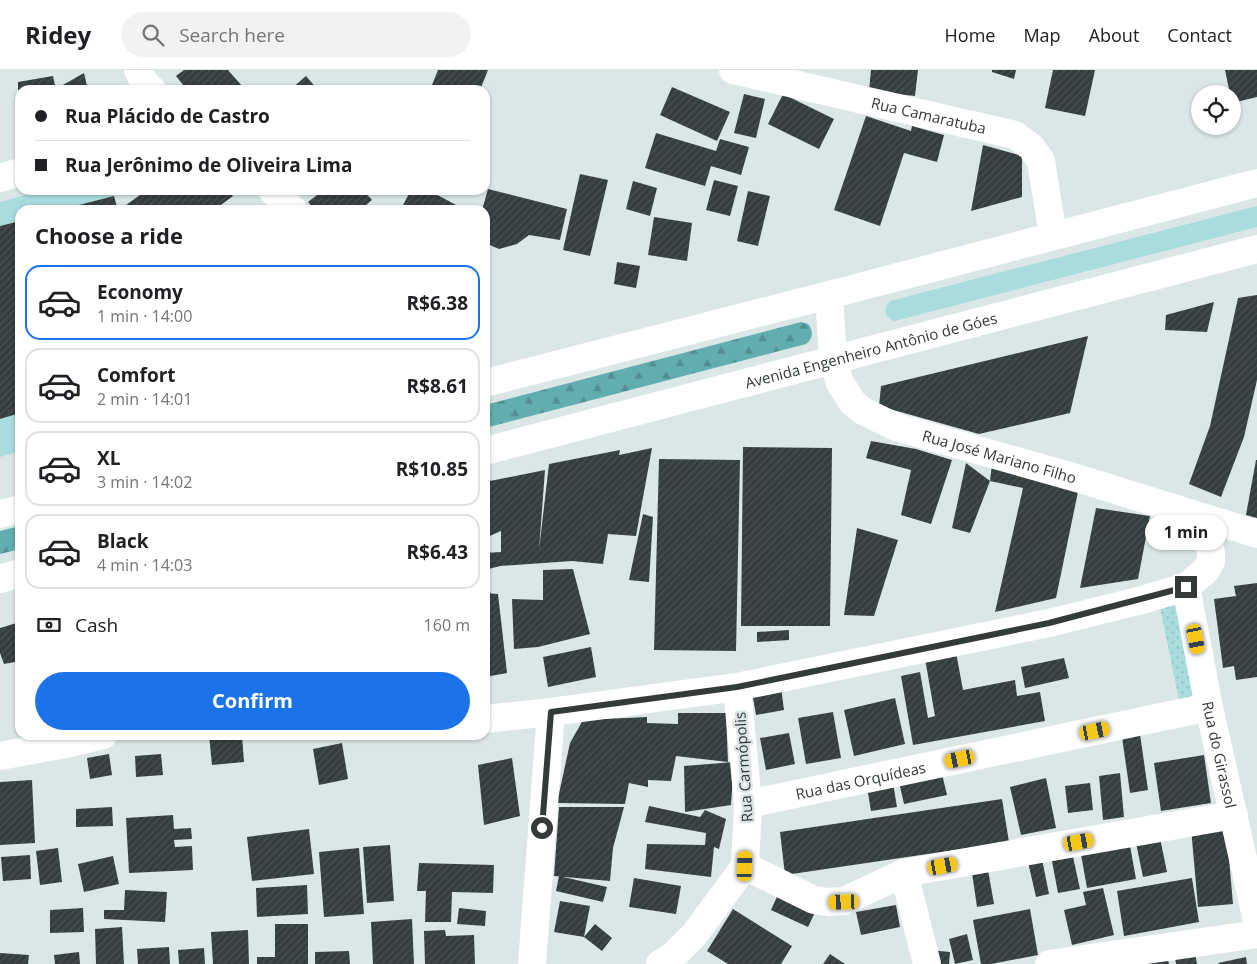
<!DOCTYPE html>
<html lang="en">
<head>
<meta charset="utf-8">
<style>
	:root { --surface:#fff; --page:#f2f2f2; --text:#202124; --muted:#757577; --line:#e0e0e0; --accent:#1a73e8 }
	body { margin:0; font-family:"Open Sans",sans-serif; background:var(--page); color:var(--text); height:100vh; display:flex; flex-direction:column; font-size:19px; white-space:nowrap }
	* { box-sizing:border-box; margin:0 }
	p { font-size:16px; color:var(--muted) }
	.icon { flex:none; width:28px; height:28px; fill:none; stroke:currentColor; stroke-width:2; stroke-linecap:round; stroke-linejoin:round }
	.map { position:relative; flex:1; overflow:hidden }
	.panel { position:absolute; left:15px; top:135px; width:475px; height:535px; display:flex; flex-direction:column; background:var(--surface); border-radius:15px; box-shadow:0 1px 4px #0004 }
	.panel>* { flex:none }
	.hud { position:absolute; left:15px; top:15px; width:475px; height:110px; border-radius:15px; box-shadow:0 1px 4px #0004; display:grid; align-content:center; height:110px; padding:0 20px; background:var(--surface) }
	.fabs { position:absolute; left:1191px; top:15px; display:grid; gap:10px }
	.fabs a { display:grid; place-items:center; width:50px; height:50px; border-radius:50%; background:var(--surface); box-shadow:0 1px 4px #0004; font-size:25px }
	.end { position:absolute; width:22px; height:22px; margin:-11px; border:6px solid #343939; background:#fff; box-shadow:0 0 0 2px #fff }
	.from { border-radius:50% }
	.bubble { position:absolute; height:35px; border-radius:18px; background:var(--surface); box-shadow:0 1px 4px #0004; font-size:16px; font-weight:700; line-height:35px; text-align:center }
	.car { position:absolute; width:15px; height:30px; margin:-15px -8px; border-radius:6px; box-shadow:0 0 4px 1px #0007; background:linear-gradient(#f5c518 24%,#345 0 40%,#f5c518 0 76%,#345 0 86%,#f5c518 0) }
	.hud b { display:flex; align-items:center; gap:18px; height:48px; font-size:19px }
	.hud b+b { border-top:1px solid var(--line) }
	.hud i { width:12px; height:12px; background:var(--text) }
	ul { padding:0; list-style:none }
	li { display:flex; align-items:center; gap:15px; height:75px; margin:0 10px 8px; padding:0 10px; border:2px solid var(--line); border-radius:15px }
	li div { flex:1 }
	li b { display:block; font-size:19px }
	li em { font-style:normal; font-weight:700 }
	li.current { border-color:var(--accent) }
	li>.icon { width:45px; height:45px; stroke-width:1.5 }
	h2 { padding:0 20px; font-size:22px; line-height:60px }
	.pay { display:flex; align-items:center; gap:12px; height:55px; padding:0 20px; font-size:19px }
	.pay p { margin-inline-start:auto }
	.button { display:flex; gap:10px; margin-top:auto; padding:10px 20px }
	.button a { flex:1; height:58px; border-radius:30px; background:var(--accent); color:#fff; font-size:20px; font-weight:700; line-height:58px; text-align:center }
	header { display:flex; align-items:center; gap:30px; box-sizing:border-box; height:70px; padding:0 25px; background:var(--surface); border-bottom:1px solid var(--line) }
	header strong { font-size:24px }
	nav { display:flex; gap:28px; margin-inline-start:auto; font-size:18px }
	.search { width:350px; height:45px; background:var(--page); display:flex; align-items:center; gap:12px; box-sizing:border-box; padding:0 18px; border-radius:28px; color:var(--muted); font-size:19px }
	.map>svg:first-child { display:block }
	.green { fill:#a9dcdd }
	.forest { fill:url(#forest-firs) }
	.park { fill:url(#park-dots) }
	.building { fill:url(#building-hatch) }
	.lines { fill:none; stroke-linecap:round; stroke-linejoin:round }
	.minor { stroke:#fff; stroke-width:28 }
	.primary { stroke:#fff; stroke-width:28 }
	.route { stroke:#343939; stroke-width:6 }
	.labels { text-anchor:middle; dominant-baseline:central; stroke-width:5; stroke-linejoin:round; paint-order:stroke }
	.street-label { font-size:15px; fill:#343939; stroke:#dbe7e7 }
</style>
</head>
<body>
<header>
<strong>Ridey</strong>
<div class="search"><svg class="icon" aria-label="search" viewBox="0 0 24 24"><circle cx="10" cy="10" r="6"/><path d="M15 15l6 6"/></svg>Search here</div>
<nav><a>Home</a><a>Map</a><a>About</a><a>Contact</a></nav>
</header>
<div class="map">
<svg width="1257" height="894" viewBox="0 0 1257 894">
	<defs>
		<pattern id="forest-firs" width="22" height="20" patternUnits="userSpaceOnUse" patternTransform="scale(1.25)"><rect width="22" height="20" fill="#62aeaf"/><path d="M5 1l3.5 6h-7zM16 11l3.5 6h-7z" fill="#528f8f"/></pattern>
		<pattern id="park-dots" width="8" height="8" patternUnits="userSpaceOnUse" patternTransform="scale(1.25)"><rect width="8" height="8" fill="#a9dcdd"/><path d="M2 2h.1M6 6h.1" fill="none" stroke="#92bebe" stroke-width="1.8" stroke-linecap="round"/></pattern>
		<pattern id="building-hatch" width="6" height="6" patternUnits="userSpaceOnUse" patternTransform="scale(1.25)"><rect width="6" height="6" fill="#343e3e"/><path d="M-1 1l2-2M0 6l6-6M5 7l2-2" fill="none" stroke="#495252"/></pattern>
	</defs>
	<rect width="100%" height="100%" fill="#dbe7e7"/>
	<path class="green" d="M43,120H113L114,126L61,140H20V151L0,156V132Z
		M1257,136V157L895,251C884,248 883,238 890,231Z
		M20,343V381L0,387V349Z"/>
	<path class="forest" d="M801,252L808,254C814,261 813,269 806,274L485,358V335Z
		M20,456V479L0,484V461Z"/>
	<path class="park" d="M1200,525L1224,641L1183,649L1159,533Z"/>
	<path class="building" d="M184,0H228L243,17L240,20H187L176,6Z
		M438,0H488L480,20H430Z
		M871,0H918L915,26L869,21Z
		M992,0H1016L1014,9L992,2Z
		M1053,0H1095L1085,46L1045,38Z
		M1225,0H1257V27L1232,33V24H1230Z
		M84,3L88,20H62L61,16Z
		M53,6L56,20H18V12Z
		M306,6L318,20H290Z
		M672,17L730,42L717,71L660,45Z
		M744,24L765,29L756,68L734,63Z
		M783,24L834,49L819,79L768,54Z
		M866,46L911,61L912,56L944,65L937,92L904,83L880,156L834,140Z
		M656,63L716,81L720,69L749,77L741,105L711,96L705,116L645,98Z
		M983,75L1022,86V127L971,141Z
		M580,104L608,110L590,186L563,180Z
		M714,110L738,116L730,146L706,140Z
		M633,111L657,118L650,146L626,139Z
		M488,119L567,139L560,170L529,165L517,174L499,179L485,173V140H482Z
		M147,120H227L233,126L214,140H119Z
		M323,120H363L372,130L360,140H345L341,135L335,140H315L308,132Z
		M411,120H428L458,136L456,140H408L402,137Z
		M748,121L770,126L758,176L737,171Z
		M114,126L118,140H64L63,139Z
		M654,147L692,153L687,191L648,185Z
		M20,151V343L0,349V156Z
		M617,192L640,196L636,218L614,214Z
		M1257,225V310L1244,367L1221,427L1189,414L1210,356L1238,228Z
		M1214,232L1207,262L1165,260L1166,245Z
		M1088,266L1070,343L979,364L879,336L881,316Z
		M871,371L916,379L952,390L931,454L901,445L911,400L866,388Z
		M743,377L832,378L830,556H741Z
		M652,378L636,466L608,464L603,494L572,491L500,496L485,500V483L501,482V461L485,468V412L545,400L539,480L549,394L620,380L619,385Z
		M659,389L740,390L736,581L654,580Z
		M1256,390H1257V448L1246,445Z
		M966,393L990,411L970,463L952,458Z
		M992,394L1079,417L1056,528L995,542L1023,418L990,411Z
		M1096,438L1150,446L1138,509L1080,518Z
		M643,444L653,447L649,512L629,510Z
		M857,458L898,470L874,546L844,545Z
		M573,499L590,564L538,577L514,579L512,529L543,530V500Z
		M1257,513V607L1236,610L1234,596L1223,598L1214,529L1236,526L1234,516Z
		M485,523L498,524L507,603L485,607Z
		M20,552V591L4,594L0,583V558Z
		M789,560V570L757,572V562Z
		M591,577L596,607L548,617L543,587Z
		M955,577L963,620L1015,610L1017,626L1040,622L1045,651L913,675L901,606L920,602L928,648L935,646L924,583Z
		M1064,588L1069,608L1025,618L1021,597Z
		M781,617L784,640L756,645L752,622Z
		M895,628L905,674L854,686L844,640Z
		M833,642L841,688L806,694L798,648Z
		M678,643H726L728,692L676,686L671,711L648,710V717L629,713L625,734L557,733L570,673L583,650L647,647V653L678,654Z
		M789,663L795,694L766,700L760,668Z
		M1140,664L1148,720L1130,723L1122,667Z
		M209,665H242L244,692L212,695Z
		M342,673L348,709L319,715L313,679Z
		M109,684L112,705L90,709L87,688Z
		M161,684L163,705L136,707L135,686Z
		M1204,685L1211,733L1161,741L1154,693Z
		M512,688L520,746L484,755L478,695Z
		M734,692L731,735L685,742L684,696Z
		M1120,703L1124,747L1103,750L1099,706Z
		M942,704L947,725L904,734L899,712Z
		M1046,708L1056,758L1021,765L1010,717Z
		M32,710L35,773L0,775V712Z
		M893,713L897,737L871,741L867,717Z
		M1090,713L1093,740L1068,743L1065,716Z
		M1002,729L1009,772L785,805L780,762Z
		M649,736L700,747L705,740L726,749L719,779L714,777L711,807L645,799L647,774L705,775L706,763L645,752Z
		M112,737L113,756L76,757V739Z
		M559,737H624L613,778L610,811L554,806Z
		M173,745L174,759L191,758L192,769L174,770L175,777L192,776L193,800L129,803L126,748Z
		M1226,755L1233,834L1198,837L1191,758Z
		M309,759L314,804L252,811L247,767Z
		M1160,768L1167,802L1143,807L1136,773Z
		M1129,770L1136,809L1087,818L1080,779Z
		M390,775L394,831L367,833L363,777Z
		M58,778L62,812L40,815L36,781Z
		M359,778L364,844L324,847L319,782Z
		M1072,782L1080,819L1058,823L1051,786Z
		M30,785L31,809L3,811L1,787Z
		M113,786L119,814L84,822L78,794Z
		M1042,789L1049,824L1036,827L1028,792Z
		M419,793L494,795L493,823L452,822L451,852H425L426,821H417Z
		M988,800L994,834L977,837L972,803Z
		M559,806L607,817L603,832L556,821Z
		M634,808L681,816L676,844L629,837Z
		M1192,808L1199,852L1124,866L1117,821Z
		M307,815L308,844L257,847L256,818Z
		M1103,818L1114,865L1072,875L1064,840L1086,835L1083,822Z
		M125,820L167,822L165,852L104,849V840H124Z
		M780,820L817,838L808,857L771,840Z
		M560,831L590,836L584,867L595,854L612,868L602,881L584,867L554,862Z
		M896,835L900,857L861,865L856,842Z
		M83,838L84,862L50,863V840Z
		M459,838L486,841L485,856L457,854Z
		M733,839L792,876L781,894H728L707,881Z
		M1030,839L1038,885L991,894H981L973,850Z
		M412,849L414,894H373L371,852Z
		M275,854H308V894H257V887H275Z
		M122,857L124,894H96L95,859Z
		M248,860L249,894H213L211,862Z
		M445,860L446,866L474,865L475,894H425L424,861Z
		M967,864L973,890L955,894L949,869Z
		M169,877L170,894H138L137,879Z
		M204,878L205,894H179L178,880Z
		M929,880L950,882L949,894H933Z
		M349,881L350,894H315V882Z
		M79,882L80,894H55L54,885Z
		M0,883L29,885L28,894H0Z
		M1195,883L1197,894H1176L1175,887Z
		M830,884L845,894H823Z
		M1167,886L1169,894H1140Z
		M1246,887L1247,894H1219L1218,893Z"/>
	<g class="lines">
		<g class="minor">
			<path d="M138,0L144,12L152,20"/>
			<path id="s1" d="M733,0L1015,65L1031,77L1041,91L1053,166"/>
			<path d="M0,108L20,102"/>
			<path d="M272,120L293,140"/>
			<path id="s2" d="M829,225L833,290L840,313L853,333L863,341L896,357L1080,409L1257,464"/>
			<path id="s3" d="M1186,517L1209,637L1257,851"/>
			<path d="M485,649L551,642L737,617L1049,553L1138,531L1186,517L1206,500L1211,491V483L1204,448"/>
			<path d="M0,686L71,673L103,665"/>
			<path id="s4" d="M748,734L1209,637"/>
			<path d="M745,796L814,830L828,832L844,831L904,803L1234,745"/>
			<path d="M904,803L927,894"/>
			<path d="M532,894L551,642"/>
			<path d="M660,894L674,885L694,865L745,796L748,734L737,617"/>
			<path d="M1049,894L1257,864"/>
		</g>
		<g class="primary">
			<path d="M485,313L829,225L1257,113"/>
			<path id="s5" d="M485,381L1257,179"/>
			<path d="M0,444L20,439"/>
			<path d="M0,509L20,503"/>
		</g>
	</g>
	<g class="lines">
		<path class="route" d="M542,758L551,642L737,617L1049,553L1186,517"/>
	</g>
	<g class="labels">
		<g class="street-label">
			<text stroke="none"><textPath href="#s1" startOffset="201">Rua Camaratuba</textPath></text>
			<text stroke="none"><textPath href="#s5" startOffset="399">Avenida Engenheiro Antônio de Góes</textPath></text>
			<text stroke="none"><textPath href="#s2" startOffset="270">Rua José Mariano Filho</textPath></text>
			<text stroke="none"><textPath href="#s3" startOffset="171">Rua do Girassol</textPath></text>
			<text transform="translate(743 697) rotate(-94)">Rua Carmópolis</text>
			<text stroke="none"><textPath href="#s4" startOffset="115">Rua das Orquídeas</textPath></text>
		</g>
	</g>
</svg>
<div class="fabs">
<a><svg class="icon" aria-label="locate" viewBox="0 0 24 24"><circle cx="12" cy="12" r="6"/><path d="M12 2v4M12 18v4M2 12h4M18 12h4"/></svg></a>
</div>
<i class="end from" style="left:542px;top:758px"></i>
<i class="end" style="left:1186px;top:517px"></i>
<div class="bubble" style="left:1145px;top:445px;width:82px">1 min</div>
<i class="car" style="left:1196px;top:569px;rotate:169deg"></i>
<i class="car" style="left:1095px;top:661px;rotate:78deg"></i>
<i class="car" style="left:960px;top:689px;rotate:258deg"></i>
<i class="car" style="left:1079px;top:772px;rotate:80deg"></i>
<i class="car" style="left:745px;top:796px;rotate:2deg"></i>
<i class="car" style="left:943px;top:796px;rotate:80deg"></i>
<i class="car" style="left:844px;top:832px;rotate:268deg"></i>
<div class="hud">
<b><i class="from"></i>Rua Plácido de Castro</b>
<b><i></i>Rua Jerônimo de Oliveira Lima</b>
</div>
<section class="panel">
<h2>Choose a ride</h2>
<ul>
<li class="current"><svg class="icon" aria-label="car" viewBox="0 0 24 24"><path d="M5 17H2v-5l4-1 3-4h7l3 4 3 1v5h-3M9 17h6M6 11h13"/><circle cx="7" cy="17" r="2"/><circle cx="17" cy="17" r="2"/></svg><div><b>Economy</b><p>1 min · 14:00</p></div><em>R$6.38</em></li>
<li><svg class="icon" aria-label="car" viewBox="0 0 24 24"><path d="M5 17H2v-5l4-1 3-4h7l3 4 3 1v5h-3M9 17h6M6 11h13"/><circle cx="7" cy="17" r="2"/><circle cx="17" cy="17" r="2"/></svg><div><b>Comfort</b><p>2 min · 14:01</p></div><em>R$8.61</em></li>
<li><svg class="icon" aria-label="car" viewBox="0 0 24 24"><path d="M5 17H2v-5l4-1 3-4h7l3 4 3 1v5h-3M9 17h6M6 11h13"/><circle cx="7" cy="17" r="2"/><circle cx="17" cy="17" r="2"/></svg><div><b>XL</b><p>3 min · 14:02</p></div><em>R$10.85</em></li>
<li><svg class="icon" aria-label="car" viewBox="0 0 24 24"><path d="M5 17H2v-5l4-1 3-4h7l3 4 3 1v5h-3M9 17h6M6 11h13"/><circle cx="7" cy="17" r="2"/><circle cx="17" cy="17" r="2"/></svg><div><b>Black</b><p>4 min · 14:03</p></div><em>R$6.43</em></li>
</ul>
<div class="pay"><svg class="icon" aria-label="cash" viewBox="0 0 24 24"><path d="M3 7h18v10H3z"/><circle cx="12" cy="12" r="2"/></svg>Cash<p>160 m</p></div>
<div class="button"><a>Confirm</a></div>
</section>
</div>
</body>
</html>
